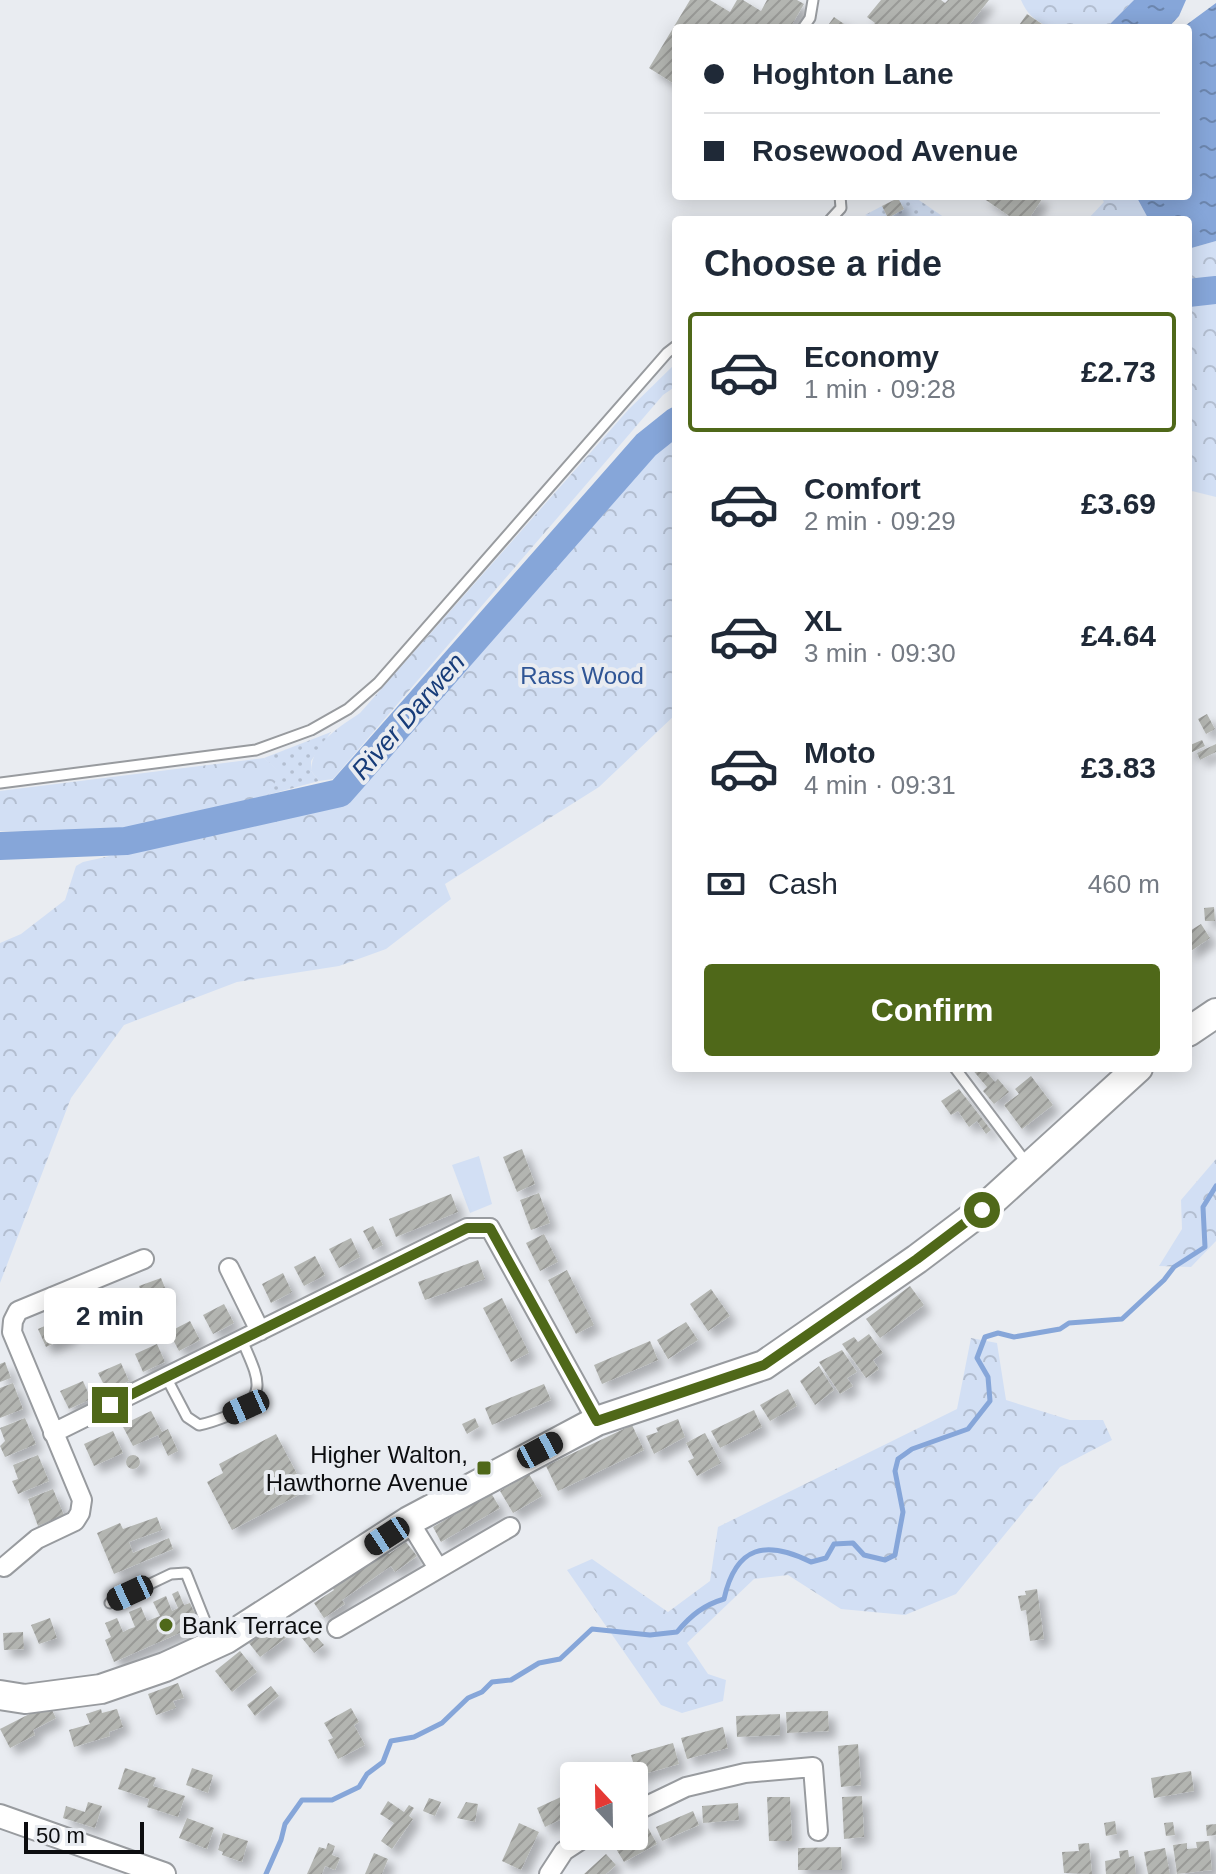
<!DOCTYPE html>
<html lang="en">
<head>
<meta charset="utf-8">
<style>
	:root { --surface:#fff; --page:#f6f6f7; --text:#1f2937; --muted:#747a83; --line:#e0e1e3; --accent:#4f6819 }
	body { margin:0; font-family:Helvetica,sans-serif; background:var(--page); color:var(--text); height:100vh; display:flex; flex-direction:column; font-size:30px; white-space:nowrap }
	* { box-sizing:border-box; margin:0 }
	p { font-size:26px; color:var(--muted) }
	.icon { flex:none; width:44px; height:44px; fill:none; stroke:currentColor; stroke-width:2; stroke-linecap:round; stroke-linejoin:round }
	.map { position:relative; flex:1; overflow:hidden }
	.details { position:absolute; left:672px; top:216px; width:520px; height:856px; display:flex; flex-direction:column; background:var(--surface); border-radius:8px; box-shadow:0 4px 20px #0003 }
	.details>* { flex:none }
	.guide { position:absolute; left:672px; top:24px; width:520px; height:176px; border-radius:8px; box-shadow:0 4px 20px #0003; display:grid; align-content:center; height:176px; padding:0 32px; background:var(--surface) }
	.needle { width:52px; rotate:338deg }
	.tools { position:absolute; left:560px; top:1762px; display:grid; gap:16px }
	.tools a { display:grid; place-items:center; width:88px; height:88px; border-radius:8px; background:var(--surface); box-shadow:0 4px 20px #0003; font-size:40px }
	.scale { position:absolute; left:24px; bottom:20px; width:120px; box-sizing:border-box; padding-left:8px; border:4px solid #0c0d0f; border-top:0; font-size:22px; line-height:28px; white-space:nowrap; color:#0c0d0f; -webkit-text-stroke:6px #e9ecf1; paint-order:stroke }
	.end { position:absolute; width:36px; height:36px; margin:-18px; border:10px solid #4f6819; background:#fff; box-shadow:0 0 0 4px #fff }
	.from { border-radius:50% }
	.bubble { position:absolute; height:56px; border-radius:8px; background:var(--surface); box-shadow:0 4px 20px #0003; font-size:26px; font-weight:700; line-height:56px; text-align:center }
	.car { position:absolute; width:24px; height:48px; margin:-24px -12px; border-radius:10px; box-shadow:0 0 6px 2px #0007; background:linear-gradient(#222 24%,#8ab4d8 0 40%,#222 0 76%,#8ab4d8 0 86%,#222 0) }
	.guide b { display:flex; align-items:center; gap:28px; height:76px; font-size:30px }
	.guide b+b { border-top:2px solid var(--line) }
	.guide i { width:20px; height:20px; background:var(--text) }
	ul { padding:0; list-style:none }
	li { display:flex; align-items:center; gap:24px; height:120px; margin:0 16px 12px; padding:0 16px; border:4px solid transparent; border-radius:8px }
	li div { flex:1 }
	li b { display:block; font-size:30px }
	li em { font-style:normal; font-weight:700 }
	li.selected { border-color:var(--accent) }
	li>.icon { width:72px; height:72px; stroke-width:1.5 }
	h2 { padding:0 32px; font-size:36px; line-height:96px }
	.pay { display:flex; align-items:center; gap:20px; height:88px; padding:0 32px; font-size:30px }
	.pay p { margin-inline-start:auto }
	.action { display:flex; gap:16px; margin-top:auto; padding:16px 32px }
	.action a { flex:1; height:92px; border-radius:8px; background:var(--accent); color:#fff; font-size:32px; font-weight:700; line-height:92px; text-align:center }
	.map>svg:first-child { display:block }
	.grass { fill:url(#grass-dots) }
	.forest { fill:url(#forest-crowns) }
	.green { fill:#d2dff4 }
	.water { fill:url(#water-ripples) }
	.lines { fill:none; stroke-linecap:round; stroke-linejoin:round }
	.stream { stroke:#86a6d9; stroke-width:5 }
	.river { stroke:#86a6d9; stroke-width:28 }
	.building { fill:url(#building-hatch); filter:url(#shadow) }
	.service-casing { stroke:#989b9f; stroke-width:13 }
	.minor-casing { stroke:#989b9f; stroke-width:22 }
	.tertiary-casing { stroke:#989b9f; stroke-width:26 }
	.primary-casing { stroke:#989b9f; stroke-width:32 }
	.service { stroke:#fff; stroke-width:9 }
	.minor { stroke:#fff; stroke-width:18 }
	.tertiary { stroke:#fff; stroke-width:22 }
	.primary { stroke:#fff; stroke-width:28 }
	.route { stroke:#4f6819; stroke-width:10 }
	.poi-dot { fill:#4f6819; stroke:#e9ecf1; stroke-width:3 }
	.labels { text-anchor:middle; dominant-baseline:central; stroke-width:8; stroke-linejoin:round; paint-order:stroke }
	.park-label { font-size:24px; fill:#2f5595; stroke:#e9ecf1 }
	.poi-label { font-size:24px; fill:#0c0d0f; stroke:#e9ecf1; text-anchor:end }
	.water-label { font-size:26px; font-style:italic; fill:#173c79; stroke:#e9ecf1 }
</style>
</head>
<body>
<div class="map">
<svg width="1216" height="1874" viewBox="0 0 1216 1874">
	<defs>
		<pattern id="grass-dots" width="8" height="8" patternUnits="userSpaceOnUse" patternTransform="scale(2)"><rect width="8" height="8" fill="#d2dff4"/><path d="M2 2h.1M6 6h.1" fill="none" stroke="#b3bed0" stroke-width="1.8" stroke-linecap="round"/></pattern>
		<pattern id="forest-crowns" width="20" height="18" patternUnits="userSpaceOnUse" patternTransform="scale(2)"><rect width="20" height="18" fill="#d2dff4"/><path d="M2 6a3 3 0 1 1 6 0M12 15a3 3 0 1 1 6 0" fill="none" stroke="#b3bed0"/></pattern>
		<pattern id="water-ripples" width="26" height="14" patternUnits="userSpaceOnUse" patternTransform="scale(2)"><rect width="26" height="14" fill="#86a6d9"/><path d="M2 4q2-2 4 0t4 0M15 11q2-2 4 0t4 0" fill="none" stroke="#6c86ae"/></pattern>
		<pattern id="building-hatch" width="6" height="6" patternUnits="userSpaceOnUse" patternTransform="scale(2)"><rect width="6" height="6" fill="#b3b5b1"/><path d="M-1 1l2-2M0 6l6-6M5 7l2-2" fill="none" stroke="#999a97"/></pattern>
		<filter id="shadow"><feDropShadow dx="7" dy="7" stdDeviation="4" flood-color="#0004"/></filter>
	</defs>
	<rect width="100%" height="100%" fill="#e9ecf1"/>
	<path class="grass" d="M902,196H913L948,220H879L865,215L882,206L888,218L903,209L898,198Z
		M331,732L311,761V771L319,781L267,795L280,773L264,758Z"/>
	<path class="forest" d="M1021,0H1134L1106,28C1071,28 1037,37 1021,0Z
		M1100,196H1136L1149,220H1087L1104,202Z
		M1216,241V283L1188,286V249Z
		M1216,295V497L1188,490V298Z
		M676,363V386L663,395L333,779L319,781L311,771C312,743 339,727 360,713L629,409Z
		M676,434V714L599,787L445,884L451,899L386,949L339,966L237,982L124,1025L71,1098L0,1283V943L21,934L65,900L76,866L83,862L348,803L654,452Z
		M264,758L281,773L267,795L238,805L125,832L0,831V791Z
		M1216,1159V1241L1191,1267L1159,1266L1182,1229L1181,1200Z
		M971,1338L997,1343L1006,1400L1070,1420H1103L1112,1440L1060,1467L956,1594L905,1615L841,1609L788,1575L754,1579L687,1643L708,1674L726,1680L723,1701L682,1713L661,1705L567,1570L592,1559L668,1612L710,1581L718,1527L957,1409Z"/>
	<path class="green" d="M479,1156L492,1204L470,1213L452,1165Z"/>
	<path class="water" d="M1134,0H1186L1179,16L1168,28H1106Z
		M1216,3V241L1188,249V220H1149L1136,196H1188V28H1182Z"/>
	<g class="lines">
		<path class="stream" d="M266,1874L281,1840L285,1824L302,1800H332L359,1787L367,1774L383,1762L391,1741L414,1737L442,1723L468,1698L482,1692L492,1682L511,1680L539,1663L560,1659L592,1629L650,1635L677,1632C691,1615 704,1605 724,1599C736,1545 766,1540 811,1562L826,1558L834,1544L853,1543L864,1555L885,1560L895,1555L903,1512L895,1471L898,1459L912,1449L968,1429L990,1401L988,1377L977,1358L985,1337L998,1333L1014,1337L1060,1329L1069,1323L1122,1319L1164,1280L1174,1267L1205,1247L1203,1207L1216,1186"/>
		<path class="river" d="M1188,293L1216,290
			M0,846L126,841L340,793L646,445L676,421"/>
	</g>
	<path class="building" d="M690,0H710L730,12L737,0H743L761,11L767,0H797L804,4L790,28H676V85L649,68Z
		M881,0H941L945,3L948,0H989L967,28H870L875,23L867,17Z
		M1027,14L1048,28H1017Z
		M834,17L850,28H826Z
		M980,196H1037L1042,199L1028,220H1015Z
		M898,198L904,209L888,218L882,206Z
		M1207,714L1215,729L1206,734L1198,719Z
		M1202,740L1205,746L1188,754V746Z
		M1216,744V752L1200,760L1197,753Z
		M1214,907L1215,921H1205L1204,908Z
		M1201,924L1210,938L1188,953V932Z
		M971,1068H983L995,1082L998,1079L1009,1092L994,1104L983,1091L987,1087Z
		M1031,1076L1053,1105L1022,1129L1004,1105L1019,1094L1015,1089Z
		M959,1089L991,1130L986,1134L977,1121L969,1127L958,1111L951,1115L941,1101Z
		M522,1149L535,1184L517,1192L503,1157Z
		M539,1193L550,1223L531,1230L520,1200Z
		M451,1194L458,1212L396,1237L389,1219Z
		M373,1226L383,1245L373,1250L363,1231Z
		M544,1234L558,1262L540,1271L526,1243Z
		M351,1238L360,1257L339,1268L329,1249Z
		M315,1256L325,1275L304,1286L294,1267Z
		M478,1260L485,1279L425,1300L418,1282Z
		M567,1270L594,1325L576,1334L548,1280Z
		M283,1273L292,1292L271,1303L262,1284Z
		M161,1278L168,1295L146,1304L139,1286Z
		M910,1286L924,1305L880,1338L866,1319Z
		M711,1289L730,1316L708,1331L690,1304Z
		M130,1290L138,1307L114,1317L107,1300Z
		M502,1298L529,1353L511,1362L483,1308Z
		M96,1303L104,1321L80,1332L72,1314Z
		M224,1304L234,1323L213,1334L203,1315Z
		M63,1318L71,1336L46,1347L38,1329Z
		M190,1321L200,1340L179,1351L169,1332Z
		M686,1322L698,1340L668,1359L657,1340Z
		M869,1334L883,1353L873,1360L879,1369L866,1378L842,1344L854,1337L858,1342Z
		M650,1341L658,1360L602,1384L594,1365Z
		M157,1344L165,1362L143,1372L135,1354Z
		M842,1350L857,1372L847,1378L853,1386L840,1394L819,1362Z
		M5,1362L11,1378L0,1382V1364Z
		M121,1363L129,1381L107,1391L98,1373Z
		M819,1366L834,1390L815,1405L800,1381Z
		M83,1381L91,1399L69,1409L60,1391Z
		M13,1383L23,1409L0,1418V1388Z
		M544,1384L551,1400L492,1425L485,1408Z
		M788,1389L797,1406L770,1421L760,1405Z
		M754,1410L762,1427L720,1448L711,1431Z
		M151,1411L162,1432L168,1429L178,1451L168,1456L158,1435L133,1446L122,1425Z
		M25,1418L36,1444L5,1457L0,1446L5,1441L0,1428Z
		M475,1418L479,1427L467,1434L462,1424Z
		M678,1419L685,1437L654,1454L646,1436L658,1432L656,1428Z
		M632,1425L644,1450L558,1491L546,1466Z
		M113,1431L123,1453L94,1466L84,1444Z
		M705,1433L721,1463L697,1476L688,1461L694,1458L686,1443Z
		M276,1434L306,1491L232,1530L207,1482L223,1473L219,1464Z
		M126 1462a7 7 0 1 1 14 0a7 7 0 1 1-14 0Z
		M38,1455L49,1481L18,1494L12,1481L18,1479L13,1465Z
		M529,1474L542,1496L513,1513L500,1491Z
		M53,1489L64,1515L38,1526L28,1499Z
		M491,1493L500,1508L441,1542L433,1527Z
		M157,1517L162,1530L129,1542L133,1553L169,1538L173,1549L114,1574L97,1533L120,1523L123,1529Z
		M406,1542L417,1556L395,1572L391,1566L342,1600L345,1604L324,1618L314,1603L334,1590L331,1586L385,1549L389,1554Z
		M1037,1589L1044,1639L1030,1641L1026,1610L1021,1611L1018,1596L1026,1595L1025,1591Z
		M178,1591L184,1605L190,1603L200,1624L114,1662L105,1640L111,1637L105,1623L117,1618L123,1632L129,1629L135,1627L129,1612L141,1607L147,1621L160,1616L153,1602L166,1596L172,1611L178,1608L172,1594Z
		M50,1618L57,1638L39,1644L31,1625Z
		M276,1622L287,1637L260,1657L249,1643Z
		M23,1632L24,1649L4,1650L3,1633Z
		M307,1634L313,1641L317,1637L324,1645L314,1653L302,1638Z
		M240,1651L257,1672L232,1692L215,1671Z
		M178,1683L184,1698L173,1701L176,1708L156,1715L148,1694Z
		M271,1686L279,1696L255,1716L247,1705Z
		M49,1704L56,1718L33,1730L35,1735L10,1748L0,1729Z
		M351,1708L359,1722L354,1725L365,1745L338,1759L328,1740L333,1738L324,1723Z
		M101,1709L102,1713L117,1709L123,1727L109,1732L110,1736L74,1747L69,1730L90,1724L86,1714Z
		M828,1711L829,1731L787,1733L786,1712Z
		M780,1714V1735L737,1737L736,1716Z
		M723,1727L728,1748L687,1759L681,1738Z
		M673,1743L679,1764L637,1776L631,1755Z
		M858,1744L861,1785L841,1787L838,1746Z
		M623,1762L630,1776H597Z
		M125,1768L156,1778L153,1786L185,1796L178,1817L147,1807L149,1799L118,1789Z
		M192,1768L213,1775L208,1793L186,1785Z
		M1191,1771L1194,1791L1154,1798L1151,1778Z
		M574,1791V1813L545,1827L537,1808Z
		M862,1796L864,1837L844,1839L842,1797Z
		M767,1797H790L792,1841H769Z
		M429,1798L441,1802L435,1816L423,1811Z
		M388,1801L404,1812L409,1805L414,1808L409,1816L413,1819L392,1849L381,1841L394,1823L380,1814Z
		M88,1802L102,1806L95,1828L63,1818L66,1806L85,1812Z
		M466,1802L478,1804L475,1822L457,1818Z
		M738,1803L739,1820L703,1823L702,1806Z
		M693,1811L699,1825L662,1841L656,1827Z
		M187,1818L214,1828L207,1849L179,1838Z
		M1115,1821L1117,1834L1106,1836L1104,1823Z
		M1173,1822L1175,1835L1166,1836L1164,1823Z
		M519,1823L539,1832L521,1870L502,1861Z
		M1216,1824V1835L1207,1836L1206,1825Z
		M648,1828L657,1844L624,1862L615,1847Z
		M223,1833L248,1841L242,1862L222,1855L223,1852L218,1850Z
		M1209,1841L1212,1870L1177,1874L1173,1845L1187,1843V1849L1197,1848L1196,1842Z
		M328,1843L335,1846L332,1855L340,1858L335,1870L325,1866L322,1874H307L319,1847L326,1849Z
		M1089,1843L1092,1874L1064,1873L1062,1852L1079,1851L1078,1844Z
		M841,1847L842,1870H798V1848Z
		M1165,1848L1170,1874H1148L1144,1852Z
		M1128,1850L1129,1857L1134,1856L1136,1874H1106L1105,1861L1120,1858L1119,1851Z
		M374,1853L388,1859L382,1874H365Z
		M606,1854L616,1865L606,1874H584Z"/>
	<g class="lines">
		<defs>
			<path id="service" d="M803,28L810,18L813,0
				M830,220L841,208L840,196
				M0,783L256,750L311,730L348,709L378,683L667,353L676,346
				M955,1068L1028,1165
				M166,1377L187,1417L199,1425C210,1423 220,1419 230,1415C272,1396 256,1374 242,1340
				M110,1603L171,1574L186,1573L213,1641"/>
			<path id="minor" d="M229,1268L260,1331
				M53,1433L467,1228H490L597,1421
				M409,1521L438,1568
				M4,1567L37,1539L75,1521L80,1513L82,1500L12,1332L13,1321L18,1311L144,1259
				M337,1628L510,1527
				M634,1812L686,1787L745,1773L813,1767L818,1831
				M549,1874L564,1851L587,1836"/>
			<path id="tertiary" d="M0,1816L164,1874"/>
			<path id="primary" d="M1188,1032L1216,1013
				M0,1695L25,1699L101,1689L165,1667L226,1639L409,1521L597,1421L764,1365L917,1259L982,1210L1138,1068"/>
		</defs>
		<use href="#service" class="service-casing"/>
		<use href="#minor" class="minor-casing"/>
		<use href="#tertiary" class="tertiary-casing"/>
		<use href="#primary" class="primary-casing"/>
		<use href="#service" class="service"/>
		<use href="#minor" class="minor"/>
		<use href="#tertiary" class="tertiary"/>
		<use href="#primary" class="primary"/>
	</g>
	<g class="lines">
		<path class="route" d="M110,1405L467,1228H490L597,1421L764,1365L917,1259L982,1210"/>
	</g>
	<g class="poi-dot">
		<rect x="476" y="1460" width="16" height="16" rx="4"/>
		<circle cx="166" cy="1625" r="8"/>
	</g>
	<g class="labels">
		<g class="park-label">
			<text x="582" y="675">Rass Wood</text>
		</g>
		<g class="poi-label">
			<text x="468" y="1454">Higher Walton,<tspan x="468" dy="28">Hawthorne Avenue</tspan></text>
			<text x="182" y="1625" text-anchor="start">Bank Terrace</text>
		</g>
		<g class="water-label">
			<text transform="translate(408 716) rotate(-49)">River Darwen</text>
		</g>
	</g>
</svg>
<div class="tools">
<a><svg class="needle" viewBox="-14 -14 28 28"><path d="M0-13l5 13h-10z" fill="#e53935"/><path d="M0 13l5-13h-10z" fill="#747a83"/></svg></a>
</div>
<div class="scale">50 m</div>
<i class="end from" style="left:982px;top:1210px"></i>
<i class="end" style="left:110px;top:1405px"></i>
<div class="bubble" style="left:44px;top:1288px;width:132px">2 min</div>
<i class="car" style="left:246px;top:1407px;rotate:246deg"></i>
<i class="car" style="left:540px;top:1450px;rotate:62deg"></i>
<i class="car" style="left:387px;top:1536px;rotate:237deg"></i>
<i class="car" style="left:130px;top:1593px;rotate:245deg"></i>
<div class="guide">
<b><i class="from"></i>Hoghton Lane</b>
<b><i></i>Rosewood Avenue</b>
</div>
<section class="details">
<h2>Choose a ride</h2>
<ul>
<li class="selected"><svg class="icon" aria-label="car" viewBox="0 0 24 24"><path d="M5 17H2v-5l4-1 3-4h7l3 4 3 1v5h-3M9 17h6M6 11h13"/><circle cx="7" cy="17" r="2"/><circle cx="17" cy="17" r="2"/></svg><div><b>Economy</b><p>1 min · 09:28</p></div><em>£2.73</em></li>
<li><svg class="icon" aria-label="car" viewBox="0 0 24 24"><path d="M5 17H2v-5l4-1 3-4h7l3 4 3 1v5h-3M9 17h6M6 11h13"/><circle cx="7" cy="17" r="2"/><circle cx="17" cy="17" r="2"/></svg><div><b>Comfort</b><p>2 min · 09:29</p></div><em>£3.69</em></li>
<li><svg class="icon" aria-label="car" viewBox="0 0 24 24"><path d="M5 17H2v-5l4-1 3-4h7l3 4 3 1v5h-3M9 17h6M6 11h13"/><circle cx="7" cy="17" r="2"/><circle cx="17" cy="17" r="2"/></svg><div><b>XL</b><p>3 min · 09:30</p></div><em>£4.64</em></li>
<li><svg class="icon" aria-label="car" viewBox="0 0 24 24"><path d="M5 17H2v-5l4-1 3-4h7l3 4 3 1v5h-3M9 17h6M6 11h13"/><circle cx="7" cy="17" r="2"/><circle cx="17" cy="17" r="2"/></svg><div><b>Moto</b><p>4 min · 09:31</p></div><em>£3.83</em></li>
</ul>
<div class="pay"><svg class="icon" aria-label="cash" viewBox="0 0 24 24"><path d="M3 7h18v10H3z"/><circle cx="12" cy="12" r="2"/></svg>Cash<p>460 m</p></div>
<div class="action"><a>Confirm</a></div>
</section>
</div>
</body>
</html>
